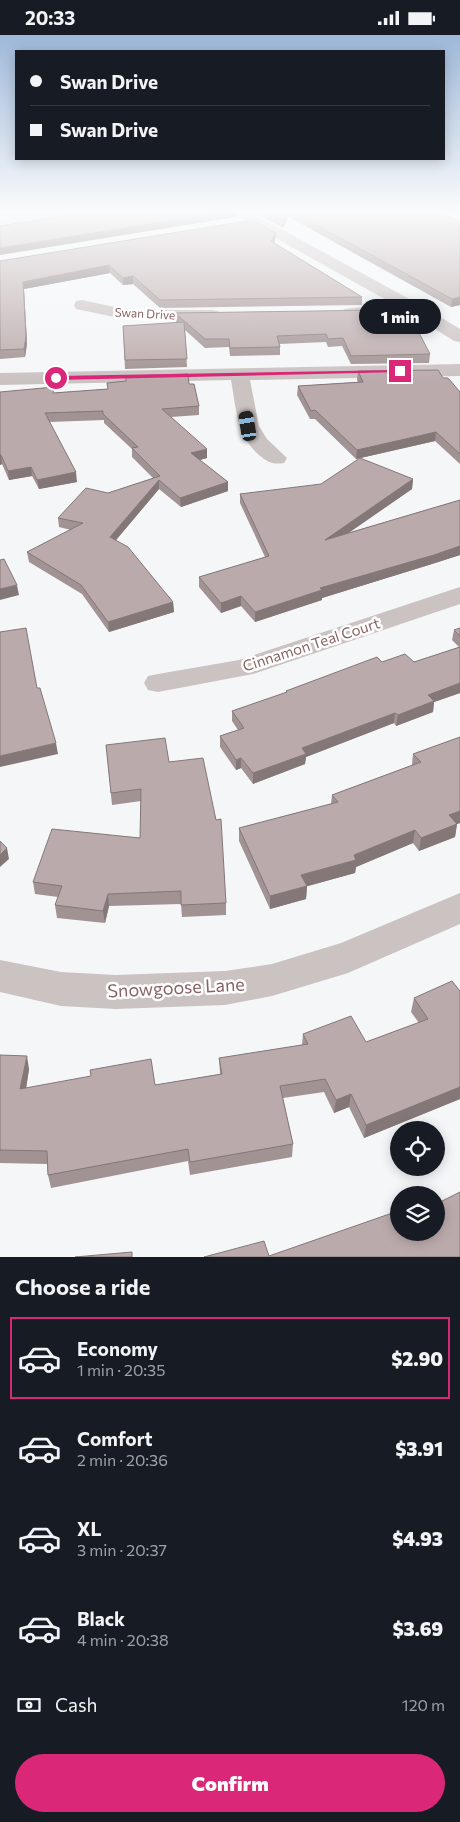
<!DOCTYPE html>
<html lang="en">
<head>
<meta charset="utf-8">
<style>
	:root { --surface:#171b24; --page:#20242c; --text:#f1f3f6; --muted:#9ea1a6; --line:#363941; --accent:#db2777 }
	body { margin:0; font-family:Commissioner,sans-serif; background:var(--page); color:var(--text); height:100vh; display:flex; flex-direction:column; font-size:19px; white-space:nowrap }
	* { box-sizing:border-box; margin:0 }
	p { font-size:16px; color:var(--muted) }
	.icon { flex:none; width:28px; height:28px; fill:none; stroke:currentColor; stroke-width:2; stroke-linecap:round; stroke-linejoin:round }
	.map { position:relative; height:1222px; overflow:hidden }
	.details { display:flex; flex-direction:column; background:var(--surface); flex:1 }
	.details>* { flex:none }
	.banner { position:absolute; left:15px; top:15px; width:430px; height:110px; border-radius:0px; box-shadow:0 2px 12px #0003; display:grid; align-content:center; height:110px; padding:0 15px; background:var(--surface) }
	.tools { position:absolute; left:390px; top:1086px; display:grid; gap:10px }
	.tools a { display:grid; place-items:center; width:55px; height:55px; border-radius:50%; background:var(--surface); box-shadow:0 2px 12px #0003; font-size:25px }
	.end { position:absolute; width:22px; height:22px; margin:-11px; border:6px solid #db2777; background:#fff; box-shadow:0 0 0 2px #fff }
	.from { border-radius:50% }
	.bubble { position:absolute; height:35px; border-radius:18px; background:var(--surface); box-shadow:0 2px 12px #0003; font-size:16px; font-weight:800; line-height:35px; text-align:center }
	.car { position:absolute; width:15px; height:30px; margin:-15px -8px; border-radius:6px; box-shadow:0 0 4px 1px #0007; background:linear-gradient(#222 24%,#8ab4d8 0 40%,#222 0 76%,#8ab4d8 0 86%,#222 0) }
	.banner b { display:flex; align-items:center; gap:18px; height:48px; font-size:19px }
	.banner b+b { border-top:1px solid var(--line) }
	.banner i { width:12px; height:12px; background:var(--text) }
	ul { padding:0; list-style:none }
	li { display:flex; align-items:center; gap:15px; height:82px; margin:0 10px 8px; padding:0 5px; border:2px solid transparent; border-radius:0px }
	li div { flex:1 }
	li b { display:block; font-size:19px }
	li em { font-style:normal; font-weight:800 }
	li.selected { border-color:var(--accent) }
	li>.icon { width:45px; height:45px; stroke-width:1.5 }
	h2 { padding:0 15px; font-size:22px; line-height:60px }
	.pay { display:flex; align-items:center; gap:12px; height:55px; padding:0 15px; font-size:19px }
	.pay p { margin-inline-start:auto }
	.action { display:flex; gap:10px; margin-top:auto; padding:10px 15px }
	.action a { flex:1; height:58px; border-radius:30px; background:var(--accent); color:#fff; font-size:20px; font-weight:800; line-height:58px; text-align:center }
	.status { display:flex; justify-content:space-between; align-items:center; height:35px; padding:0 25px; background:var(--surface); direction:ltr }
	.status svg { height:14px; fill:currentColor }
	.map>svg:first-child { display:block }
	.green { fill:#dbdae4 }
	.lines { fill:none; stroke-linecap:round; stroke-linejoin:round }
	.minor { fill:#cbc2c2; fill-rule:evenodd }
	.wall { fill:#a19293 }
	.shaded-wall { fill:#837778 }
	.building { fill:#bbaaab; stroke:#837778 }
	.route { fill:#db2777 }
	.labels { text-anchor:middle; dominant-baseline:central; stroke-width:5; stroke-linejoin:round; paint-order:stroke }
	.far-street-label { font-size:12px; fill:#896464; stroke:#fff }
	.street-label { font-size:15px; fill:#896464; stroke:#fff }
	.near-street-label { font-size:18px; fill:#896464; stroke:#fff }
</style>
</head>
<body>
<div class="status"><b>20:33</b><svg viewBox="0 0 49 12"><path d="M0 12V9h3v3zM5 12V6h3v6zM10 12V3h3v9zM15 12V0h3v12zM26 1h20v11H26zM47 4h2v5h-2z"/></svg></div>
<div class="map">
<svg width="460" height="1222" viewBox="0 0 460 1222">
	<rect width="100%" height="100%" fill="#f5f6f8"/>
	<path class="green" d="M0,175H125L0,195Z"/>
	<g class="lines">
		<path class="minor" d="M229,175H246L424,272L460,294V307L454,306L415,281L350,283L344,282L341,278L344,274L350,273L397,271L231,178Z
			M82,265L119,273L143,275H212L218,276L221,280L218,284L212,285L119,283L76,274L74,270L76,266Z
			M460,329V341L250,345L259,391L267,404L287,423L284,428C272,430 268,427 259,420C237,401 236,373 231,345L0,350V338Z
			M460,552V569L253,639L158,657L148,655L144,648L148,641L158,639L239,625Z
			M460,858V889L348,938L272,961L225,970L116,974L61,971L0,957V925L61,937L116,940L225,936L272,929L341,908Z"/>
	</g>
	<path class="wall" d="M249,175H433L460,270L451,272L289,182L283,193Z
		M447,175H460V181Z
		M276,198L275,205L274,208L362,262V270L160,273L133,249L123,250L110,238L24,254L27,309L25,322L0,324V226Z
		M385,275L430,319L429,328L351,329L342,311L328,312L326,307L279,309L280,312V320L230,321L229,312L205,313L185,295L187,332L125,334L123,291L177,288L175,286V278Z
		M358,336L443,343L460,357V429L435,406L356,424L315,384H310L297,360L298,351L358,347L357,345Z
		M107,348L189,349L199,371V380L171,382L207,423L200,425L228,447V456L181,472L159,454L116,505L173,567L174,577L109,597L82,559L29,527L27,517L71,495L59,492L58,483L108,458L153,443L132,422V414L104,388V385L49,387L77,447L39,454L32,441L9,445L2,429L0,430V357L54,358L108,354Z
		M413,444L412,454L348,498L460,465V520L432,529L322,563V565L255,587L241,571L221,578L199,552V542L265,522L240,468V459Z
		M460,593V658L434,667L433,677L396,691L394,688L306,722L305,729L253,749L241,733L236,735L220,712V701L238,695L232,686V676L286,658V656L382,627H414L459,612L452,605L454,595Z
		M460,702V788L457,789L455,802L419,816L413,808L356,832L355,838L307,851L306,864L270,874L239,806V793L331,769L332,760L412,730L413,719Z
		M106,710L169,727L226,868V880L182,882L181,869L109,871L105,888L57,883L55,870L58,862L35,859L33,847L140,803L141,766L112,770Z
		M460,956V1064L364,1103L349,1072L334,1078L324,1057L283,1063L293,1109L292,1122L190,1140L188,1126L51,1153L48,1140L47,1129L0,1128V1020L29,1034L26,1053L155,1050L220,1039L219,1023L302,1010L303,999L366,1007L419,988L411,977L414,963Z"/>
	<path class="shaded-wall" d="M236,175V182L0,220V213Z
		M289,175V182L283,193V186Z
		M276,198L275,205L271,214V206Z
		M109,230L110,238L24,254L27,309L25,322L24,314L23,247Z
		M133,241V249L123,250V243Z
		M460,262V270L451,272L452,264Z
		M436,397L435,406L356,424L357,415Z
		M207,414V423L192,427L191,418Z
		M0,420H1L2,429L0,430Z
		M31,432L32,441L9,445L8,436Z
		M76,437L77,447L39,454L37,445Z
		M413,444L412,454L324,515L325,505Z
		M159,445V454L111,511L110,502Z
		M228,447V456L181,472L180,463Z
		M460,511V520L432,529L322,563V565L255,587V577L320,553Z
		M17,550L19,560L0,565V554Z
		M241,561V571L221,578V568Z
		M173,567L174,577L109,597L108,587Z
		M460,648V658L434,667L433,677L396,691L398,680L428,660Z
		M395,678L394,688L306,722L305,729L253,749V738L302,713Z
		M56,708L58,719L0,732V721Z
		M241,723V733L236,735V725Z
		M460,776V788L457,789L455,802L419,816L421,803L449,780Z
		M415,795L413,808L356,832L355,838L301,853V840L354,820Z
		M7,813L9,824L0,832V820Z
		M307,851L306,864L270,874V861Z
		M108,859L109,871L105,888L103,876Z
		M27,1021L29,1034L24,1067L20,1054Z
		M460,1052V1064L364,1103L366,1090Z
		M351,1059L349,1072L334,1078L336,1065Z"/>
	<path class="building" d="M101,175H236L0,213V191Z
		M262,175H433L460,186V262L452,264L289,175L283,186Z
		M252,185L276,198L271,206L362,262L160,265L133,241L123,243L109,230L23,247L26,301L24,314L0,315V226Z
		M385,275L408,290H415L430,319L351,321L343,303L328,304L326,299L277,301L280,312L230,313L229,304H205L175,278Z
		M184,287L187,324L125,325L123,291Z
		M438,335L443,343H448L460,357V419L436,397L357,415L315,375L311,376L298,351L363,347L358,336Z
		M188,339L189,349H194L199,371L162,374L207,414L191,418L228,447L180,463L159,445L110,502L128,512L173,567L108,587L81,550L27,517L83,488L58,483L86,453L108,458L160,441L132,413L138,412L103,379V376L45,378L76,437L37,445L31,432L8,436L1,420H0V357L54,352L53,358L108,354L107,348L126,346V341Z
		M360,423L413,444L325,505L460,465V511L434,520L320,553L322,555L255,577L241,561L221,568L199,542L269,521L240,459L321,449Z
		M4,524L17,550L0,554V525Z
		M26,593L37,653H40L56,708L0,721V597Z
		M460,593V601L454,595Z
		M460,612V648L428,660L434,666L398,680L395,678L302,713L306,719L253,738L241,723L236,725L220,701L244,693L232,676L287,657L286,656L377,622L382,627L405,619L414,627Z
		M460,702V776L449,780L457,789L421,803L415,795L354,820L356,825L301,840L307,851L270,861L239,793L338,767L332,760L421,727L413,719Z
		M165,703L169,727L203,723L216,785L221,784L226,868L181,870V856L108,859L103,876L55,870L62,851L33,847L52,794L140,803L141,754L111,758L106,710Z
		M0,806L7,813L0,820Z
		M452,946L460,956V1052L366,1090L351,1059L336,1065L325,1044L280,1051L293,1109L190,1127L188,1114L48,1140L47,1116L0,1115V1020L27,1021L20,1054L91,1041L90,1035L151,1024L155,1050L222,1039L219,1023L308,1009L303,999L351,981L366,1007L428,984L414,963Z
		M460,1157V1222H204L264,1206L269,1221L398,1176L399,1178V1198H436V1169Z
		M132,1217V1222H75Z"/>
	<linearGradient id="sky" x2="0" y2="1"><stop stop-color="#9eb8d9"/><stop offset="0.51" stop-color="#fafbfc"/><stop offset="1" stop-color="#fafbfc" stop-opacity="0"/></linearGradient>
	<rect width="460" height="346" fill="url(#sky)"/>
	<path class="route" d="M400,335L402,337L56,345L53,343L56,341Z"/>
	<g class="labels">
		<g class="far-street-label">
			<text transform="translate(145 278) rotate(3)">Swan Drive</text>
		</g>
		<g class="street-label">
			<text transform="translate(311 609) rotate(-18)">Cinnamon Teal Court</text>
		</g>
		<g class="near-street-label">
			<text transform="translate(176 952) rotate(-3)">Snowgoose Lane</text>
		</g>
	</g>
</svg>
<div class="tools">
<a><svg class="icon" aria-label="locate" viewBox="0 0 24 24"><circle cx="12" cy="12" r="6"/><path d="M12 2v4M12 18v4M2 12h4M18 12h4"/></svg></a>
<a><svg class="icon" aria-label="layers" viewBox="0 0 24 24"><path d="M12 4l9 5-9 5-9-5zM3 14l9 5 9-5"/></svg></a>
</div>
<i class="end from" style="left:56px;top:343px"></i>
<i class="end" style="left:400px;top:336px"></i>
<div class="bubble" style="left:359px;top:264px;width:82px">1 min</div>
<i class="car" style="left:248px;top:391px;rotate:351deg"></i>
<div class="banner">
<b><i class="from"></i>Swan Drive</b>
<b><i></i>Swan Drive</b>
</div>
</div>
<section class="details">
<h2>Choose a ride</h2>
<ul>
<li class="selected"><svg class="icon" aria-label="car" viewBox="0 0 24 24"><path d="M5 17H2v-5l4-1 3-4h7l3 4 3 1v5h-3M9 17h6M6 11h13"/><circle cx="7" cy="17" r="2"/><circle cx="17" cy="17" r="2"/></svg><div><b>Economy</b><p>1 min · 20:35</p></div><em>$2.90</em></li>
<li><svg class="icon" aria-label="car" viewBox="0 0 24 24"><path d="M5 17H2v-5l4-1 3-4h7l3 4 3 1v5h-3M9 17h6M6 11h13"/><circle cx="7" cy="17" r="2"/><circle cx="17" cy="17" r="2"/></svg><div><b>Comfort</b><p>2 min · 20:36</p></div><em>$3.91</em></li>
<li><svg class="icon" aria-label="car" viewBox="0 0 24 24"><path d="M5 17H2v-5l4-1 3-4h7l3 4 3 1v5h-3M9 17h6M6 11h13"/><circle cx="7" cy="17" r="2"/><circle cx="17" cy="17" r="2"/></svg><div><b>XL</b><p>3 min · 20:37</p></div><em>$4.93</em></li>
<li><svg class="icon" aria-label="car" viewBox="0 0 24 24"><path d="M5 17H2v-5l4-1 3-4h7l3 4 3 1v5h-3M9 17h6M6 11h13"/><circle cx="7" cy="17" r="2"/><circle cx="17" cy="17" r="2"/></svg><div><b>Black</b><p>4 min · 20:38</p></div><em>$3.69</em></li>
</ul>
<div class="pay"><svg class="icon" aria-label="cash" viewBox="0 0 24 24"><path d="M3 7h18v10H3z"/><circle cx="12" cy="12" r="2"/></svg>Cash<p>120 m</p></div>
<div class="action"><a>Confirm</a></div>
</section>
</body>
</html>
